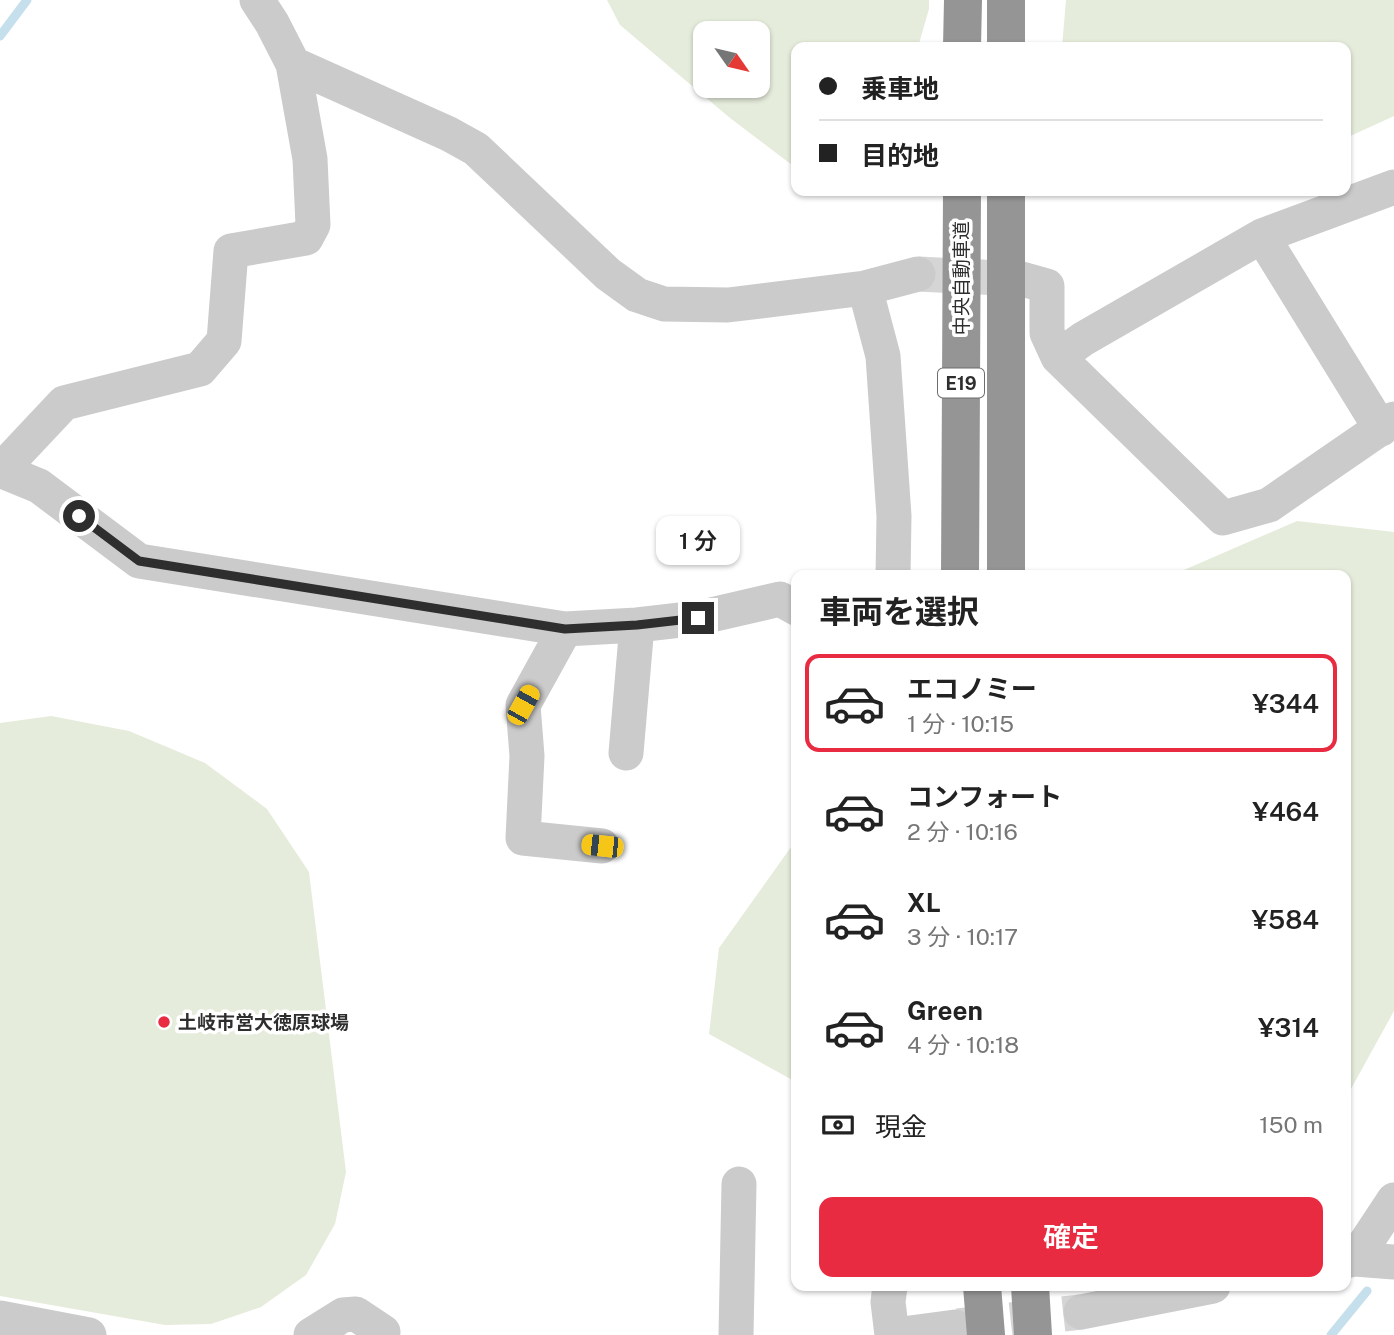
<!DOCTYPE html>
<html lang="ja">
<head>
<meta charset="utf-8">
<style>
	:root { --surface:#fff; --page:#f2f2f2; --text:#222; --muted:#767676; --line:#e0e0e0; --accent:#e92b42 }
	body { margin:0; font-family:"Public Sans","Noto Sans JP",sans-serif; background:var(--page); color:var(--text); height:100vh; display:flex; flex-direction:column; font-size:26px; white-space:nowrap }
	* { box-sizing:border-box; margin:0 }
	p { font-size:23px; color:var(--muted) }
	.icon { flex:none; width:38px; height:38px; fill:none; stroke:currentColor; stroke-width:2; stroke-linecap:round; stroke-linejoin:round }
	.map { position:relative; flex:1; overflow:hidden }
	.sheet { position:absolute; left:791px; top:570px; width:560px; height:721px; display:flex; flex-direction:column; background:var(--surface); border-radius:14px; box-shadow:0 2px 5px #0004 }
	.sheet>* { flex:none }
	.hud { position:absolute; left:791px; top:42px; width:560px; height:154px; border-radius:14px; box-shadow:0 2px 5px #0004; display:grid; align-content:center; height:154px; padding:0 28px; background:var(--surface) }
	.needle { width:46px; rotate:124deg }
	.tools { position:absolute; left:693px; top:21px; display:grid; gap:14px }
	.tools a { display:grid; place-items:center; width:77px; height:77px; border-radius:14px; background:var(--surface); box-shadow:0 2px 5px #0004; font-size:35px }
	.end { position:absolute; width:32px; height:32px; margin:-16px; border:9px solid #2e2e2e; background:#fff; box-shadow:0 0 0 4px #fff }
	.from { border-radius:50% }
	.bubble { position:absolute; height:49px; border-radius:14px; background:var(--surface); box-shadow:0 2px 5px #0004; font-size:23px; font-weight:600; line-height:49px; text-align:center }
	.car { position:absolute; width:21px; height:42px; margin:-21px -10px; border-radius:9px; box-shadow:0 0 5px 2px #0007; background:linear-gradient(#f5c518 24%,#345 0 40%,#f5c518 0 76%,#345 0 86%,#f5c518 0) }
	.hud b { display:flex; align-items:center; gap:24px; height:66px; font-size:26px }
	.hud b+b { border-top:2px solid var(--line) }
	.hud i { width:18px; height:18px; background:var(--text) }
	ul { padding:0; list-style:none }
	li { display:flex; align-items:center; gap:21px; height:98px; margin:0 14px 10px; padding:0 14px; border:4px solid transparent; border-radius:14px }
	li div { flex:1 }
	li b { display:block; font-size:26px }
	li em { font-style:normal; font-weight:600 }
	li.current { border-color:var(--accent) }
	li>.icon { width:63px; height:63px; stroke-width:1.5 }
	h2 { padding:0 28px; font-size:32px; line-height:84px }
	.pay { display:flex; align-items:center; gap:18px; height:77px; padding:0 28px; font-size:26px }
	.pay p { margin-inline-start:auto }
	.button { display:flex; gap:14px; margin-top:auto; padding:14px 28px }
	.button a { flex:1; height:80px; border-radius:14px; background:var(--accent); color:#fff; font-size:28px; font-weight:600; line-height:80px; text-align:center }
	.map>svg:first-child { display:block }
	.green { fill:#e5ecdb; fill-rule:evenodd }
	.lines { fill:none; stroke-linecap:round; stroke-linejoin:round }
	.stream { stroke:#c6dfec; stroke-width:9 }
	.street-tunnel { stroke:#d5d5d5; stroke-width:35; stroke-dasharray:35 18; stroke-linecap:butt }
	.street { stroke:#cbcbcb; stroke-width:35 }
	.highway { stroke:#959595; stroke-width:38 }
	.route { stroke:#2e2e2e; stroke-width:9 }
	.poi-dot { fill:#e92b42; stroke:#fff; stroke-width:2.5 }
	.labels { text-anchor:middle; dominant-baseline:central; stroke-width:7; stroke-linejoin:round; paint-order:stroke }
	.shield { fill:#fff; stroke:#6d6d6d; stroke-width:2 }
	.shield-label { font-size:18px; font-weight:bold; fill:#2e2e2e }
	.street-label { font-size:19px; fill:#2e2e2e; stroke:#fff }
	.poi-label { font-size:19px; font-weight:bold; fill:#2e2e2e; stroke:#fff; text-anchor:start }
</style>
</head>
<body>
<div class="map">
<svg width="1394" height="1335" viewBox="0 0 1394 1335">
	<rect width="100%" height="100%" fill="#fff"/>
	<path class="green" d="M607,0H929V9L918,47H796V168L730,118L620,25ZM758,33V86H705V33Z
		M1066,0H1394V116L1346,138V47H1062Z
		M1297,521L1394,532V1011L1346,1098V576H1170Z
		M51,716L129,731L205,763L267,809L309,872L346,1172L335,1224L306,1275L261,1307L211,1324L165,1325L0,1296V723Z
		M796,840V1082L709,1034L719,948Z"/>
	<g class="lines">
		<path class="stream" d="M0,36L27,0
			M1331,1335L1367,1291"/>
		<path class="street-tunnel" d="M918,274L1022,279
			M958,1326L1081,1312"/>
		<path class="street" d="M293,64L449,134L476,149L608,274L637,295L664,304L728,305L865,288L918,274
			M1262,236L1381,429
			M1022,279L1047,286V333L1058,357L1223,518L1269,505L1394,419
			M865,288L883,356L894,516L893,576
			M1058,357L1083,339L1262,236L1394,187
			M0,470L39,486L139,561L565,629L637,625L698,618L780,599L796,608
			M1,470L64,403L200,369L224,341L231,251L306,238L313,225L310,159L293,64L272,23L257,0
			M565,629L523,705L527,756L523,838L602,846
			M626,753L637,625
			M1355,1259L1394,1200
			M1346,1261L1355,1259L1394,1262
			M890,1286L888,1302L892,1335
			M1081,1312L1213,1286
			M0,1318L89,1335
			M311,1335L343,1315L356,1314L383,1332L382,1335
			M736,1335L739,1184
			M895,1335L955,1327"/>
		<path class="highway" d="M962,47L963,0
			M1006,47V0
			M960,576L962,191
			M1006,576V191
			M982,1286L986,1335
			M1030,1286L1033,1335"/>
	</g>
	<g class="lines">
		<path class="route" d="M79,516L139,561L565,629L637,625L698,618"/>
	</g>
	<circle class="poi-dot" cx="164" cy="1022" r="7"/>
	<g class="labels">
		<rect class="shield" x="938" y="368.5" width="46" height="29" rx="5"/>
		<g class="shield-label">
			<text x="961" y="383">E19</text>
		</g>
		<g class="street-label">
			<text transform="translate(961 278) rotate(-90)">中央自動車道</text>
		</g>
		<g class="poi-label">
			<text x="178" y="1022">土岐市営大徳原球場</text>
		</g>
	</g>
</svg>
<div class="tools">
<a><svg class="needle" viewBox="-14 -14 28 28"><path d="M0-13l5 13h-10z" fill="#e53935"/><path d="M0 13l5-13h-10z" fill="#767676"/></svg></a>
</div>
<i class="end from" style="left:79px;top:516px"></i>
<i class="end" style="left:698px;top:618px"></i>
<div class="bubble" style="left:656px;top:516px;width:84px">1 分</div>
<i class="car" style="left:523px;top:705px;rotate:29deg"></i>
<i class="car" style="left:602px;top:846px;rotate:276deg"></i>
<div class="hud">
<b><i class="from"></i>乗車地</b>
<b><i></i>目的地</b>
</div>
<section class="sheet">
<h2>車両を選択</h2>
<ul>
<li class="current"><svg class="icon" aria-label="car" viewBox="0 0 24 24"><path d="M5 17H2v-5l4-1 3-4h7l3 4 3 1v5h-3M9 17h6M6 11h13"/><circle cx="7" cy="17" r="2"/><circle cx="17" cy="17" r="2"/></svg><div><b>エコノミー</b><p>1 分 · 10:15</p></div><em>¥344</em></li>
<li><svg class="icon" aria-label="car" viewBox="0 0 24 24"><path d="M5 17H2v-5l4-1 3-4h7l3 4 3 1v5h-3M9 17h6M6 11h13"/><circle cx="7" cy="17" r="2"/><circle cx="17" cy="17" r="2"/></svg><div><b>コンフォート</b><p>2 分 · 10:16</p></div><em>¥464</em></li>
<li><svg class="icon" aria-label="car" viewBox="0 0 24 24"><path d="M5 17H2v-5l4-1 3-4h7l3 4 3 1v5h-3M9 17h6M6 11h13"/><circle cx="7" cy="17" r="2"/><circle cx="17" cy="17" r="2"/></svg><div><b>XL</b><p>3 分 · 10:17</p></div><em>¥584</em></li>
<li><svg class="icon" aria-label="car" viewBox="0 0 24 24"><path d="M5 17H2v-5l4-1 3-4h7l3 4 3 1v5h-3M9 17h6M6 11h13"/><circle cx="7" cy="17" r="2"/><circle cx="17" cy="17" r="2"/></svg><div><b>Green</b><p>4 分 · 10:18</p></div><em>¥314</em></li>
</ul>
<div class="pay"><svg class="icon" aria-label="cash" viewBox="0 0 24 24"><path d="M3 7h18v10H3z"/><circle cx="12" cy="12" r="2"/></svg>現金<p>150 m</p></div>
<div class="button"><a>確定</a></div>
</section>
</div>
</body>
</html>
